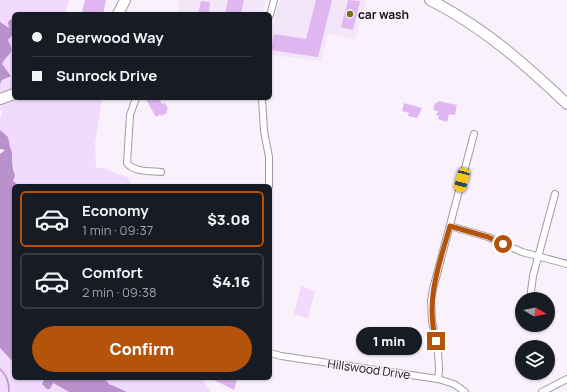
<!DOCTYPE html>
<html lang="en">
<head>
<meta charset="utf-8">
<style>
	:root { --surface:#171b24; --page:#20242c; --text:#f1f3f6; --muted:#9ea1a6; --line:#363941; --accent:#b45309 }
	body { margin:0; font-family:Manrope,sans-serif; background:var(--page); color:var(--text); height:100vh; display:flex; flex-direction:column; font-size:15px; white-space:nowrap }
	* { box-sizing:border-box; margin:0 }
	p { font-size:13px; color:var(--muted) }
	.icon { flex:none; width:22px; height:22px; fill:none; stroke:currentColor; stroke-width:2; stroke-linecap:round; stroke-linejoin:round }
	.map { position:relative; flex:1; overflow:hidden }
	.details { position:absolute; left:12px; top:184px; width:260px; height:196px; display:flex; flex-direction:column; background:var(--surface); border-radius:6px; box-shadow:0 1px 3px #0004 }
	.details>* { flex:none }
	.guide { position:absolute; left:12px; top:12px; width:260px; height:88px; border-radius:6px; box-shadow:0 1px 3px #0004; display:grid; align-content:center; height:88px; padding:0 20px; background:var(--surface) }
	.needle { width:26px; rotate:99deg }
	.fabs { position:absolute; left:515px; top:292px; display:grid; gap:8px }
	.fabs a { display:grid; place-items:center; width:40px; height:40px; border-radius:50%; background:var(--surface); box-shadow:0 1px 3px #0004; font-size:20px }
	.end { position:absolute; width:18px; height:18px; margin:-9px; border:5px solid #b45309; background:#fff; box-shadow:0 0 0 2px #fff }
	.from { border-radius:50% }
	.bubble { position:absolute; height:28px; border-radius:14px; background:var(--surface); box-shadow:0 1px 3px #0004; font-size:13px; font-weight:800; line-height:28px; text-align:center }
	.car { position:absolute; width:12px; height:24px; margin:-12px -6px; border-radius:5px; box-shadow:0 0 3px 1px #0007; background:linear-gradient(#f5c518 24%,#345 0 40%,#f5c518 0 76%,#345 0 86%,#f5c518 0) }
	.guide b { display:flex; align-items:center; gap:14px; height:38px; font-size:15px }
	.guide b+b { border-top:1px solid var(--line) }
	.guide i { width:10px; height:10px; background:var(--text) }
	ul { padding:7px 0 0; list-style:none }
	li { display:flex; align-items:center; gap:12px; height:56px; margin:0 8px 6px; padding:0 12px; border:2px solid var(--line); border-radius:6px }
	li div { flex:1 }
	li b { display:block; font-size:15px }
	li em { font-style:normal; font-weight:800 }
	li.current { border-color:var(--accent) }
	li>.icon { width:36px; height:36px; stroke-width:1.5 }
	.button { display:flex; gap:8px; margin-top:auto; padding:8px 20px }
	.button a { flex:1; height:46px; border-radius:24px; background:var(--accent); color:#fff; font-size:16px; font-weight:800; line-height:46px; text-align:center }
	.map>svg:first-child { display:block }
	.built { fill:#f2e6f8 }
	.green { fill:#f2d9fe }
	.water { fill:#b992cd }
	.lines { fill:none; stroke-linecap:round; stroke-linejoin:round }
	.stream { stroke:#b992cd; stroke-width:1.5 }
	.building { fill:#dfb6f2 }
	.street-casing { stroke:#a19aa4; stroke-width:8 }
	.primary-casing { stroke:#a19aa4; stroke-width:12 }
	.street { stroke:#fff; stroke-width:6 }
	.primary { stroke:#fff; stroke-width:10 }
	.route { stroke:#b45309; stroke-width:5 }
	.poi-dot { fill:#797213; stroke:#f9f2fd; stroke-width:1.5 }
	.labels { text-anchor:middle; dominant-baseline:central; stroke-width:3; stroke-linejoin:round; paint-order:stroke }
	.poi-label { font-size:12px; font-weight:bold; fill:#161317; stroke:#f9f2fd; text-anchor:start }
	.street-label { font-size:12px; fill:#161317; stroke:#f9f2fd }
</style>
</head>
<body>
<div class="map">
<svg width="567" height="392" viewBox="0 0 567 392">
	<rect width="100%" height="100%" fill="#f9f2fd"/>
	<path class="built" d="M179,0H265L262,14H177Z
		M280,0H367L355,40L328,34L321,61L270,55L275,16Z"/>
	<path class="green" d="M0,0H69L65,14H14V98H102L95,144L96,168C107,168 105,168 115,173C123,177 131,174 131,186H19L13,181L15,172L12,160V152L10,147L8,137L0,130V118L2,115V111L0,109Z
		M301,286L315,291L308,318L294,314Z
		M0,348L14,363V378H43L44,380V386L47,389H50L52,383L69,392H0Z
		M104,378H202L211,392H127L113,385H110Z"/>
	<path class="water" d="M11,19L14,22L13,34L8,40C16,55 8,52 2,64L11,76L2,80L0,84V22L9,28L8,22Z
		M0,130L8,137L10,147L12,152V160L13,169L15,175L13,181L19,186H14V363L0,348V154L5,150L0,149Z
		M43,378H104L110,385H112L127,392H69L53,383L50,389H47L42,384L44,380Z"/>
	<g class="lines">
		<path class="stream" d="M0,369C7,376 9,382 9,392"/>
	</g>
	<path class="building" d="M85,0H106L103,14H83L84,12L82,11Z
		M228,0H244L241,14H225Z
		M316,0H332L318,57L271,50L274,34L306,39Z
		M348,0L360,1L353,30L341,27Z
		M201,1L210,2L209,14H198Z
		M145,98L159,99L162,104L165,103L168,109L166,111L167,113L161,116L160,114L156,117Z
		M438,101L457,105L455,115L449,114L447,122L438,119L439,116L436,115L438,111L433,110L435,103H437Z
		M404,103L422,108L417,118L408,116L409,113L402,111Z
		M210,378H236L235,379L237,380L234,390Z"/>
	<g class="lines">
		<defs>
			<path id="street" d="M270,15L274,0
				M136,98L130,115L127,163C133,172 151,171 161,172
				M262,98L264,131L269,157V186
				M450,226L488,237L522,252L567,264
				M530,299L533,276L555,194
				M270,353L281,356L438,379L454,384L465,392
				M438,379L439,370L438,351L432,321L431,300L433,289L474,134
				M542,392L567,379"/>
			<path id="primary" d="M430,0C483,27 524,63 567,104
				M118,14L125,0
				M0,99L14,94"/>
		</defs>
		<use href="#street" class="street-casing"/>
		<use href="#primary" class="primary-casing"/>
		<use href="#street" class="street"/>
		<use href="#primary" class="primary"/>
	</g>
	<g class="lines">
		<path class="route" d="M436,341C425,299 439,266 450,226L488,237L503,244"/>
	</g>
	<circle class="poi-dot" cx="350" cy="14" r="4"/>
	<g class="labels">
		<g class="poi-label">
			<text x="358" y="14">car wash</text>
		</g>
		<g class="street-label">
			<text transform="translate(369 369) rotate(8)">Hillswood Drive</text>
		</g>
	</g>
</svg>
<div class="fabs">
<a><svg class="needle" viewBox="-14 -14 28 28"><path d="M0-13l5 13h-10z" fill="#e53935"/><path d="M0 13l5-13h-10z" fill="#9ea1a6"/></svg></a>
<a><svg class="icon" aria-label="layers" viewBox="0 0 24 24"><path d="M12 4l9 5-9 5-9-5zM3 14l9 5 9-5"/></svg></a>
</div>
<i class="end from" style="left:503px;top:244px"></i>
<i class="end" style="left:436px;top:341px"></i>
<div class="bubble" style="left:356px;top:327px;width:66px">1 min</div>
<i class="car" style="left:462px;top:180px;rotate:195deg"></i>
<div class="guide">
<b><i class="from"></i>Deerwood Way</b>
<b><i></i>Sunrock Drive</b>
</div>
<section class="details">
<ul>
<li class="current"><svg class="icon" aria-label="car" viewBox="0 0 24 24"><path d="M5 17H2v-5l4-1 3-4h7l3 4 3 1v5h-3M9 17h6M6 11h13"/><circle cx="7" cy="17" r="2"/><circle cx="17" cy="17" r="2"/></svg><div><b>Economy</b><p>1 min · 09:37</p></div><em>$3.08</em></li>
<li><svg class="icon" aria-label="car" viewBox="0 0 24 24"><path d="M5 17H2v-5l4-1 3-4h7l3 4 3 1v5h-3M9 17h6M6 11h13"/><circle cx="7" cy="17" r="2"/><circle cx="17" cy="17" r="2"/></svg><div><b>Comfort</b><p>2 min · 09:38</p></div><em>$4.16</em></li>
</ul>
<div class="button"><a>Confirm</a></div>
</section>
</div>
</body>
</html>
